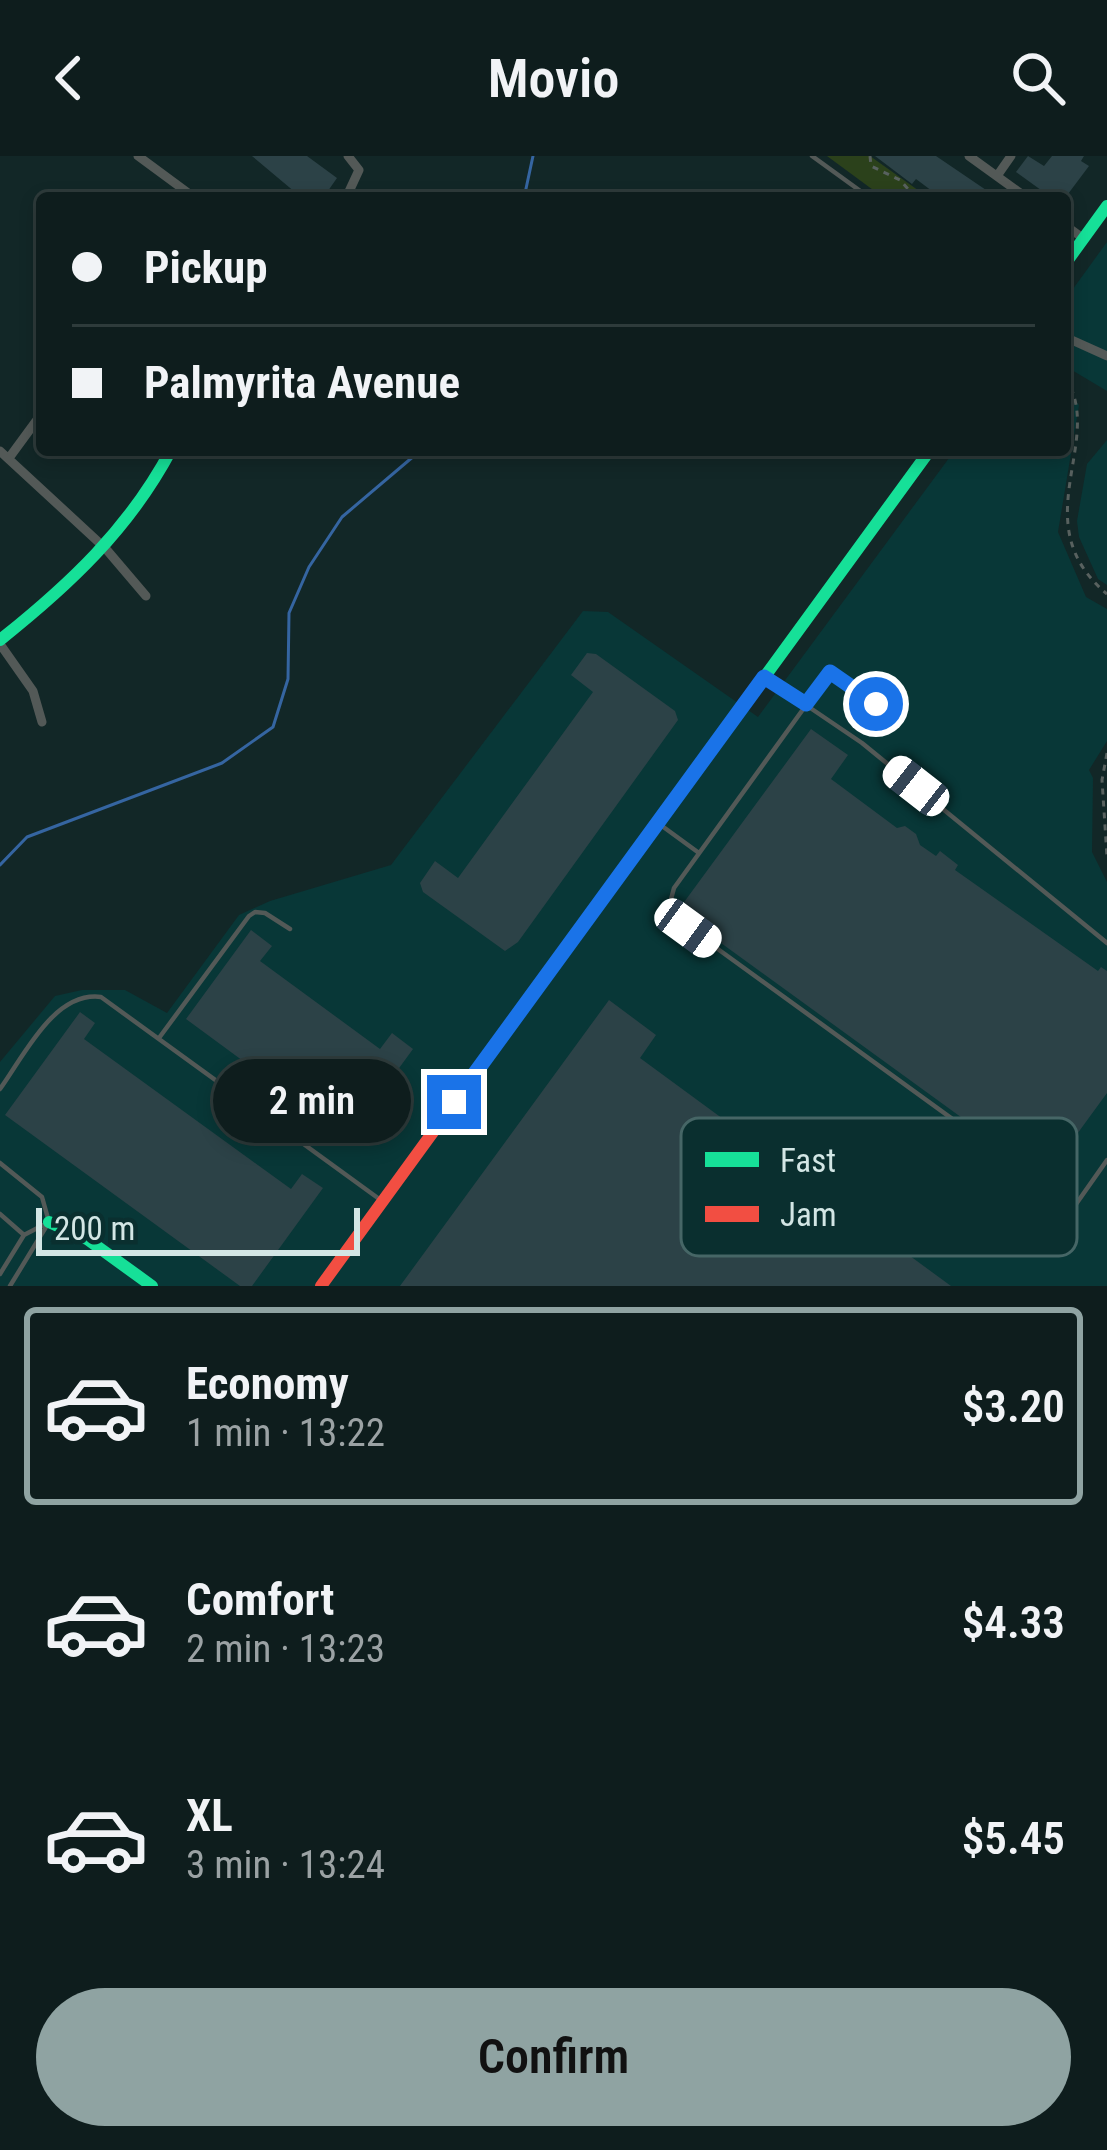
<!DOCTYPE html>
<html lang="en">
<head>
<meta charset="utf-8">
<style>
	:root { --surface:#0e1d1d; --page:#1c2a2a; --text:#f1f3f6; --muted:#9ba2a4; --line:#2e3b3b; --accent:#8fa3a2 }
	body { margin:0; font-family:"Roboto Condensed",sans-serif; background:var(--page); color:var(--text); height:100vh; display:flex; flex-direction:column; font-size:45px; white-space:nowrap }
	* { box-sizing:border-box; margin:0 }
	p { font-size:39px; color:var(--muted) }
	.icon { flex:none; width:66px; height:66px; fill:none; stroke:currentColor; stroke-width:2; stroke-linecap:round; stroke-linejoin:round }
	.map { position:relative; height:1130px; overflow:hidden }
	.details { display:flex; flex-direction:column; background:var(--surface); flex:1 }
	.details>* { flex:none }
	.guide { position:absolute; left:36px; top:36px; width:1035px; height:264px; border-radius:12px; box-shadow:0 6px 18px #0003,0 0 0 3px var(--line); display:grid; align-content:center; height:264px; padding:0 36px; background:var(--surface) }
	.scale { position:absolute; left:36px; bottom:30px; width:324px; box-sizing:border-box; padding-left:12px; border:6px solid #d3e6e5; border-top:0; font-size:33px; line-height:42px; white-space:nowrap; color:#d3e6e5; -webkit-text-stroke:9px #0a2f2f; paint-order:stroke }
	.end { position:absolute; width:54px; height:54px; margin:-27px; border:15px solid #1a73e8; background:#fff; box-shadow:0 0 0 6px #fff }
	.from { border-radius:50% }
	.bubble { position:absolute; height:84px; border-radius:42px; background:var(--surface); box-shadow:0 6px 18px #0003,0 0 0 3px var(--line); font-size:39px; font-weight:600; line-height:84px; text-align:center }
	.car { position:absolute; width:36px; height:72px; margin:-36px -18px; border-radius:15px; box-shadow:0 0 9px 3px #0007; background:linear-gradient(#fff 24%,#345 0 40%,#fff 0 76%,#345 0 86%,#fff 0) }
	.guide b { display:flex; align-items:center; gap:42px; height:114px; font-size:45px }
	.guide b+b { border-top:3px solid var(--line) }
	.guide i { width:30px; height:30px; background:var(--text) }
	ul { padding:21px 0 0; list-style:none }
	li { display:flex; align-items:center; gap:36px; height:198px; margin:0 24px 18px; padding:0 12px; border:6px solid transparent; border-radius:12px }
	li div { flex:1 }
	li b { display:block; font-size:45px }
	li em { font-style:normal; font-weight:600 }
	li.current { border-color:var(--accent) }
	li>.icon { width:108px; height:108px; stroke-width:1.5 }
	.primary-button { display:flex; gap:24px; margin-top:auto; padding:24px 36px }
	.primary-button a { flex:1; height:138px; border-radius:72px; background:var(--accent); color:#111; font-size:48px; font-weight:600; line-height:138px; text-align:center }
	header { display:flex; justify-content:space-between; align-items:center; height:156px; padding:0 36px; background:var(--surface); font-size:54px; font-weight:600 }
	.map>svg:first-child { display:block }
	.built { fill:#083737 }
	.green { fill:#2b411b }
	.lines { fill:none; stroke-linecap:round; stroke-linejoin:round }
	.stream { stroke:#3565a1; stroke-width:3 }
	.building { fill:#2c4247 }
	.path { stroke:#58615f; stroke-width:3; stroke-dasharray:6 6; stroke-linecap:butt }
	.lane { stroke:#535957; stroke-width:4.5 }
	.street { stroke:#535957; stroke-width:9 }
	.fast { stroke:#16e098; stroke-width:12 }
	.jam { stroke:#f24e42; stroke-width:12 }
	.route { stroke:#1a73e8; stroke-width:15 }
	.key { fill:#0a2f2f; stroke:#466666; stroke-width:3 }
	.key-label { font-size:33px; fill:#d3e6e5 }
</style>
</head>
<body>
<header><svg class="icon" aria-label="back" viewBox="0 0 24 24"><path d="M15 5l-7 7 7 7"/></svg>Movio<svg class="icon" aria-label="search" viewBox="0 0 24 24"><circle cx="10" cy="10" r="6"/><path d="M15 15l6 6"/></svg></header>
<div class="map">
<svg width="1107" height="1130" viewBox="0 0 1107 1130">
	<rect width="100%" height="100%" fill="#122727"/>
	<path class="built" d="M1107,86V235L1065,210V144Z
		M1065,234L1079,249L1058,376L1086,441L1107,453V585L1089,614L1093,622L1092,696L1107,726V1130H0V906L55,840L82,834H125L167,857L239,759L270,745L391,709L583,455L608,456L758,561L955,294H1065Z
		M1107,284V429L1098,423L1079,381L1077,365L1087,308Z"/>
	<path class="green" d="M827,0H870L929,42H884Z"/>
	<g class="lines">
		<path class="stream" d="M524,42L533,0
			M0,709L27,681L222,607L273,571L288,523L289,457L309,411L342,361L421,294"/>
	</g>
	<path class="building" d="M252,0H307L337,22L323,42H302Z
		M875,0H936L989,36L985,42H927L932,35L916,23L912,28Z
		M1028,0L1044,10L1052,0H1084L1081,5L1089,10L1065,42H1052L1016,16Z
		M587,497L596,498L675,555L678,564L518,786L505,795L423,736L420,727L435,705L458,722L593,536L571,519Z
		M811,573L848,599L831,623L897,672L905,670L916,678L920,689L936,700L940,695L958,709L955,714L1098,815L1101,811L1107,815V937L1045,1022L681,758L679,753Z
		M251,774L272,790L260,805L380,893L392,877L413,893L348,982L186,863Z
		M609,844L656,879L640,902L951,1130H400Z
		M80,856L95,867L84,883L291,1033L302,1018L323,1032L252,1130H240L5,959Z"/>
	<g class="lines">
		<path class="path" d="M870,0L871,10L900,24L916,42
			M1065,221C1107,284 1022,367 1107,438
			M1107,597L1102,624L1107,701"/>
		<path class="lane" d="M812,0L870,42
			M769,524L862,587L1107,787
			M876,548L830,516L674,732L670,747L675,762L1074,1051L1107,1004
			M662,670L699,697
			M159,882L249,760L255,756L265,757L290,773
			M0,933C24,900 54,835 101,841L382,1045
			M0,1007L42,1041L49,1066L10,1130
			M0,1058L24,1079
			M0,1118L24,1079L49,1066"/>
		<path class="street" d="M138,0L195,42
			M969,0L1027,42
			M997,20L1011,0
			M346,42L359,14L348,0
			M1065,69L1084,83
			M1065,181L1107,200
			M0,295L106,393L146,440
			M9,302L42,257
			M0,488L33,535L42,566"/>
		<path class="fast" d="M1065,108L1107,50
			M0,484C69,429 129,373 171,294
			M620,719L930,294
			M49,1066L87,1083L152,1130"/>
		<path class="jam" d="M321,1130L620,719"/>
	</g>
	<g class="lines">
		<path class="route" d="M454,946L764,521L806,548L830,516L876,548"/>
	</g>
	<rect x="681" y="962" width="396" height="138" rx="18" class="key"/>
	<rect x="705" y="996" width="54" height="15" fill="#16e098"/>
	<rect x="705" y="1050" width="54" height="16" fill="#f24e42"/>
	<g class="key-label">
		<text x="780" y="1016">Fast</text>
		<text x="780" y="1070">Jam</text>
	</g>
</svg>
<div class="scale">200 m</div>
<i class="end from" style="left:876px;top:548px"></i>
<i class="end" style="left:454px;top:946px"></i>
<div class="bubble" style="left:213px;top:903px;width:198px">2 min</div>
<i class="car" style="left:916px;top:630px;rotate:308deg"></i>
<i class="car" style="left:688px;top:772px;rotate:126deg"></i>
<div class="guide">
<b><i class="from"></i>Pickup</b>
<b><i></i>Palmyrita Avenue</b>
</div>
</div>
<section class="details">
<ul>
<li class="current"><svg class="icon" aria-label="car" viewBox="0 0 24 24"><path d="M5 17H2v-5l4-1 3-4h7l3 4 3 1v5h-3M9 17h6M6 11h13"/><circle cx="7" cy="17" r="2"/><circle cx="17" cy="17" r="2"/></svg><div><b>Economy</b><p>1 min · 13:22</p></div><em>$3.20</em></li>
<li><svg class="icon" aria-label="car" viewBox="0 0 24 24"><path d="M5 17H2v-5l4-1 3-4h7l3 4 3 1v5h-3M9 17h6M6 11h13"/><circle cx="7" cy="17" r="2"/><circle cx="17" cy="17" r="2"/></svg><div><b>Comfort</b><p>2 min · 13:23</p></div><em>$4.33</em></li>
<li><svg class="icon" aria-label="car" viewBox="0 0 24 24"><path d="M5 17H2v-5l4-1 3-4h7l3 4 3 1v5h-3M9 17h6M6 11h13"/><circle cx="7" cy="17" r="2"/><circle cx="17" cy="17" r="2"/></svg><div><b>XL</b><p>3 min · 13:24</p></div><em>$5.45</em></li>
</ul>
<div class="primary-button"><a>Confirm</a></div>
</section>
</body>
</html>
